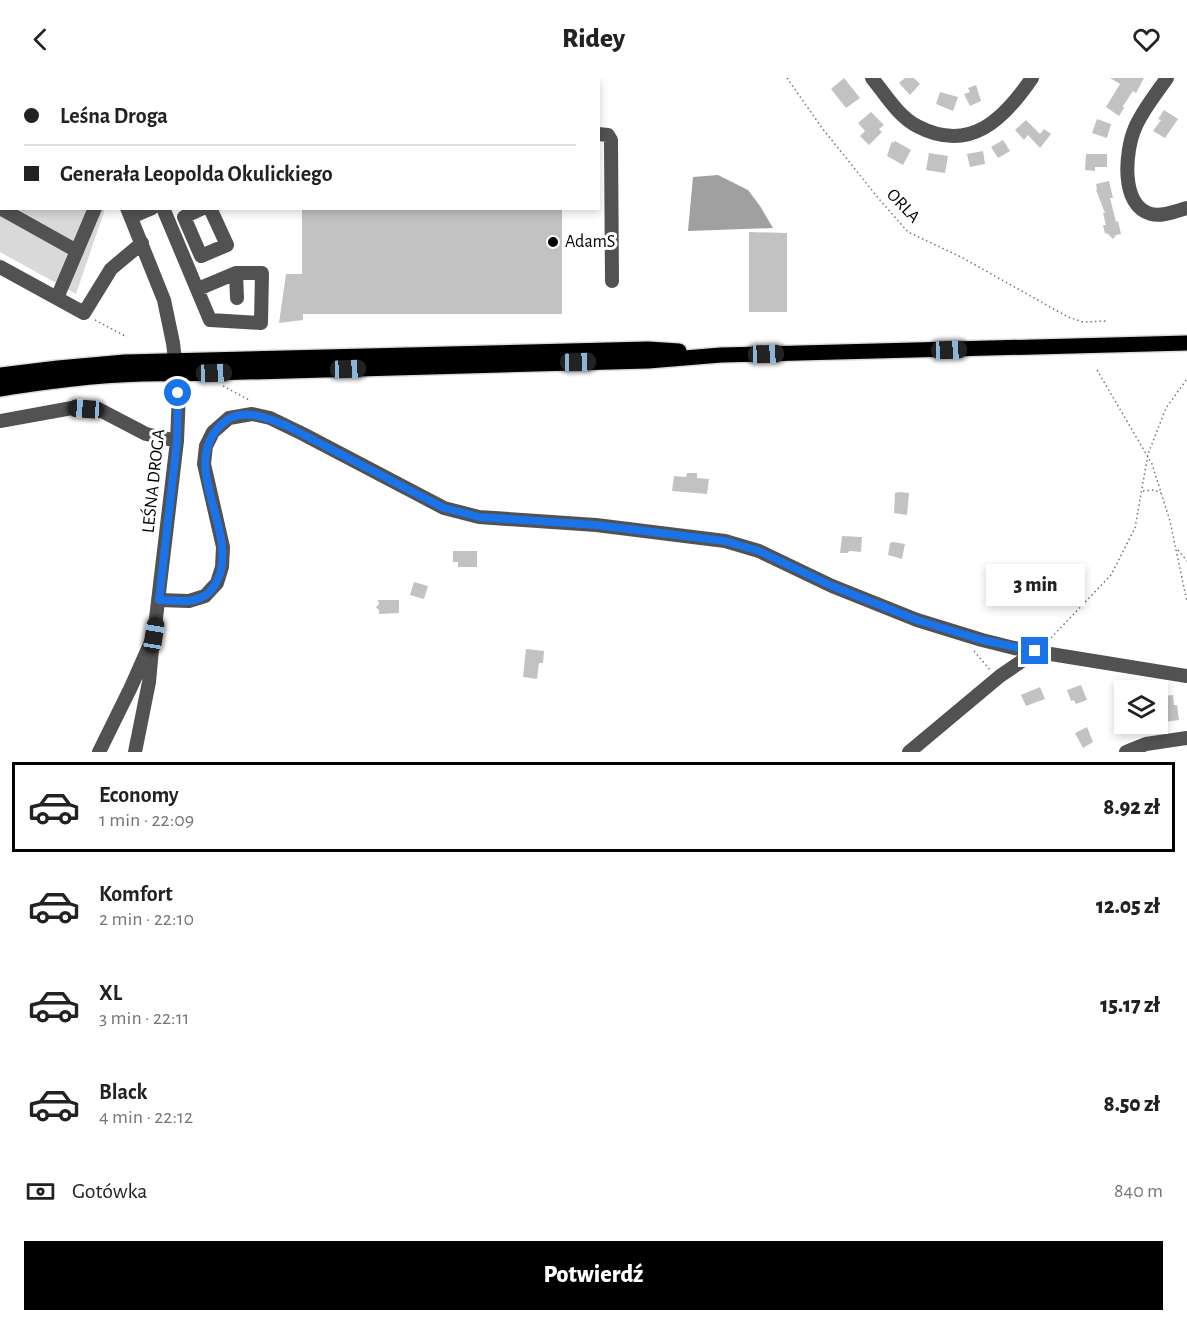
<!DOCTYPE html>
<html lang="pl">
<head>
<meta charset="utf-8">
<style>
	:root { --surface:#fff; --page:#f6f6f6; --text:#222; --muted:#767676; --line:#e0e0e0; --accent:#000 }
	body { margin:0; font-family:"Alegreya Sans",sans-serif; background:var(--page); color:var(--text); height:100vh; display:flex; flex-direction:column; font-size:22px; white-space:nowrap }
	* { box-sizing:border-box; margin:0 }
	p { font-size:20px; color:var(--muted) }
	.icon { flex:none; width:33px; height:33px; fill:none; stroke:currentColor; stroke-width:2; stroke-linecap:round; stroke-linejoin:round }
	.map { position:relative; height:674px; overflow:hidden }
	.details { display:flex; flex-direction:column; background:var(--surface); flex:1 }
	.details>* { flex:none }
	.guide { position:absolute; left:0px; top:0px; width:600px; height:132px; box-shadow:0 3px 9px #0003; display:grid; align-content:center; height:132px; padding:0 24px; background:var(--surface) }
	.fabs { position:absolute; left:1114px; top:602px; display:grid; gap:12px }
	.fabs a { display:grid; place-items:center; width:54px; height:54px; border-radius:0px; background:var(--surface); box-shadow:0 3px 9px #0003; font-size:30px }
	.end { position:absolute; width:27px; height:27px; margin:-14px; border:8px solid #1a73e8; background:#fff; box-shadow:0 0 0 3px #fff }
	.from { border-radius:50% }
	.bubble { position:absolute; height:42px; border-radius:0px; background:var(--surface); box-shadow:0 3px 9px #0003; font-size:20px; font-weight:800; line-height:42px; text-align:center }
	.car { position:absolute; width:18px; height:36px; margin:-18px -9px; border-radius:8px; box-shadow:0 0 4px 2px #0007; background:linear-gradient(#222 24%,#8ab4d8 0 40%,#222 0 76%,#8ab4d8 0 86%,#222 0) }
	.guide b { display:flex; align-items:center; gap:21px; height:57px; font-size:22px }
	.guide b+b { border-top:2px solid var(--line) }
	.guide i { width:15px; height:15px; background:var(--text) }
	ul { padding:10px 0 0; list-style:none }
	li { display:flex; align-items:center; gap:18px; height:90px; margin:0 12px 9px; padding:0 12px; border:3px solid transparent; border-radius:0px }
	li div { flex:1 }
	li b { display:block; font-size:22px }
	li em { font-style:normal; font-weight:800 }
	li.current { border-color:var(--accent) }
	li>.icon { width:54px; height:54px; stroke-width:1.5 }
	.pay { display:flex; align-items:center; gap:15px; height:66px; padding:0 24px; font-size:22px }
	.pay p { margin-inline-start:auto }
	.button { display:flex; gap:12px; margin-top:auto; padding:12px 24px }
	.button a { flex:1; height:69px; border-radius:0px; background:var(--accent); color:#fff; font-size:24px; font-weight:800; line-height:69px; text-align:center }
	header { display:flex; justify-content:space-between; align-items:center; height:78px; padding:0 24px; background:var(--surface); font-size:27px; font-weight:800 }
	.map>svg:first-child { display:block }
	.green { fill:#d9d9d9 }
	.water { fill:#a0a0a0 }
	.building { fill:#c2c2c2 }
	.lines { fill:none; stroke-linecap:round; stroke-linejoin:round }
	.major-casing { stroke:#dbdbdb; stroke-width:18 }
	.path { stroke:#747474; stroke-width:1.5; stroke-dasharray:1.5 3; stroke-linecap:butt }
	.minor { stroke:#525252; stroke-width:14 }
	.major { stroke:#000; stroke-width:15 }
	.route { stroke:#1a73e8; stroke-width:8 }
	.poi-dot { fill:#000; stroke:#fff; stroke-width:2 }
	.labels { text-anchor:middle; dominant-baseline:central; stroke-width:6; stroke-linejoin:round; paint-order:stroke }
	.street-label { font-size:18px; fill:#000; stroke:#fff }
	.poi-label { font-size:18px; fill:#000; stroke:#fff; text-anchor:start }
</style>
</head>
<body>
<header><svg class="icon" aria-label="back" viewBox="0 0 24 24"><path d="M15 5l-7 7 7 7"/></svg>Ridey<svg class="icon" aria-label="heart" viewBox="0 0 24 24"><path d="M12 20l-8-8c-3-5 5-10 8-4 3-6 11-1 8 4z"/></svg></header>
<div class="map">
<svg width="1187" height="674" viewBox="0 0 1187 674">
	<rect width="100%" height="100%" fill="#fff"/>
	<path class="green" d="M0,0L60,1L2,2V130L105,131L76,216L0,174Z"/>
	<path class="water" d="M718,97L748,112L760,128L773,150L688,153L693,99Z"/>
	<path class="building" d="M844,0L860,20L846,30L831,11Z
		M905,0H914L920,6L910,17L899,5Z
		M1110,0H1144L1136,15L1133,13L1123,28L1124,30L1119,38L1106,29L1120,6Z
		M976,7L981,23L970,28L964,16L970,14L968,10Z
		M940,14L958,19L953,33L936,26Z
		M1164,32L1178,41L1165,60L1153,53L1161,42L1158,41Z
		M871,34L884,47L879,51L882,54L869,67L860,58L865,53L858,45Z
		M1097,41L1111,46L1107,60L1092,55Z
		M1026,42L1040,56L1044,51L1051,56L1040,70L1028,57L1024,62L1015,52Z
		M1003,62L1010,73L998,80L991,69Z
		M892,63L893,65L895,63L911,72L903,87L887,78Z
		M983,73L985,86L970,89L967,76Z
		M929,75L948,78L945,95L926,92Z
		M1086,76H1107V89H1095V93L1085,92Z
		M1109,103L1113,120H1110L1116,144L1118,143L1121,156L1116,157L1113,161L1107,155L1105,156L1103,147H1106L1103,135H1105L1096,112L1097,111L1096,106Z
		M302,130H562V236H303V242L279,245L286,196H302Z
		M749,154L787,155V234H749Z
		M687,395H697V400L709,401L707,416L672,413L674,398L686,399Z
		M900,414L909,415L907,437L894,435L895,415Z
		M842,458L862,459L861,474L849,473L848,475H840Z
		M893,464L905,466L902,481L888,477L890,465Z
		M453,473H477V489H458V484H453Z
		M414,504L428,508L424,521L410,517Z
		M378,522H399V535L379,536V532L376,529L379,526Z
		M526,571L544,573L543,585H539L537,601L523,599Z
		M1081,607L1087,622L1076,626L1074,622L1071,623L1067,612Z
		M1040,609L1045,621L1026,628L1021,617Z
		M1173,617L1174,627H1177L1179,642L1158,645V621H1164V618Z
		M1087,649L1093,664L1083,670L1075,655Z"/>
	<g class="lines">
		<defs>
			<path id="major" d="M0,297L58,290L125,284L648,271L679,273
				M0,311C59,302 118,294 177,296L648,283L721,277L1187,265"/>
		</defs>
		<use href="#major" class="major-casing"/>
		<path class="path" d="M787,0L822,50L879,121L908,154L961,179L1068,239L1083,244L1108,243
			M95,242L127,259
			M1097,292L1152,386L1170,443L1187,524
			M223,308L251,323
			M1143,413L1154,412L1161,415
			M1178,472L1187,483
			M1048,563L1111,497L1135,450L1148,376L1166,330L1187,301
			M974,573L990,592"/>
		<path class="minor" d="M68,0L69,2
			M872,0C885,16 898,38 917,48C970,76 1004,41 1032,0
			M1167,0C1156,16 1142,33 1135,50C1125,73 1120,128 1151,136C1162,139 1176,133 1187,130
			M0,36L2,37
			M598,56L608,57L611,62L612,203
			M0,130L77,173
			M163,130L210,242L261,245L262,195H236L198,211
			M203,130L184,139L201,178L227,167L210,130
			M131,139L152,130
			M0,189L84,235L111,191L142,165
			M236,195L237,220
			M57,220L95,130
			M0,343L72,330L100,332L146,356L177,363
			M159,522L189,523L205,518L217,505L222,489L223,469L204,386L206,368L213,354L229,340L252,336L270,340L303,356L444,430L479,439L596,447L725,463L759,473L832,508L917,542L982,562L1014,570L1187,598
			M99,674L131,609L154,557L177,363L179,315L173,265L164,222L127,130
			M135,674L149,604L152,571
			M909,674L1000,598L1035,574
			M1126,674L1146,666L1187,660"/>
		<use href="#major" class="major"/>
	</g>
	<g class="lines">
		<path class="route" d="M178,315L177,363L159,522C174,522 191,526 204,518C212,514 217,504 220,496C235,447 178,385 223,345C241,329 267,339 287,348L444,430L479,439L596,447L725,463L759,473L832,508L917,542L982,562L1035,573"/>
	</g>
	<circle class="poi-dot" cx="553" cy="164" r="6"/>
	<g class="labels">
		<g class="street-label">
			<text transform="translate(903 128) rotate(46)">ORLA</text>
			<text transform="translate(154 403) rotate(-84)">LEŚNA DROGA</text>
		</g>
		<g class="poi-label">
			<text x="565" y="164">AdamS</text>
		</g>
	</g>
</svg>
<div class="fabs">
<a><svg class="icon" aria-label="layers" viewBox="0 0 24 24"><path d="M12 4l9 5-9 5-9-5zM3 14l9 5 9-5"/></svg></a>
</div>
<i class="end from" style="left:178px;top:315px"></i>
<i class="end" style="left:1035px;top:573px"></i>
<div class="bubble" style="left:986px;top:486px;width:99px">3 min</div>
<i class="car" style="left:949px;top:272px;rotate:88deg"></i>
<i class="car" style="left:766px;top:276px;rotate:88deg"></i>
<i class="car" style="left:578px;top:284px;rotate:89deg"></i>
<i class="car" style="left:348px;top:291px;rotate:88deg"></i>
<i class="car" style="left:214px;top:295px;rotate:88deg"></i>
<i class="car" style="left:86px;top:331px;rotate:274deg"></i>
<i class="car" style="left:154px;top:557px;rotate:9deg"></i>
<div class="guide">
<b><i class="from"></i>Leśna Droga</b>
<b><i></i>Generała Leopolda Okulickiego</b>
</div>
</div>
<section class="details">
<ul>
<li class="current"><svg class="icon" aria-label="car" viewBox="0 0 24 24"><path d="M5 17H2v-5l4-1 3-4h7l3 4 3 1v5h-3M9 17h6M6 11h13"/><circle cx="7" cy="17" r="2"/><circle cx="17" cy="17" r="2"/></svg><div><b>Economy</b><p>1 min · 22:09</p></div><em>8.92 zł</em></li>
<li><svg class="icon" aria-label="car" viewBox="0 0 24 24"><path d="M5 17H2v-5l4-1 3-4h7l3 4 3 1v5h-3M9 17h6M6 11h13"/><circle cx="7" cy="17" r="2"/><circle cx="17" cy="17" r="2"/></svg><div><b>Komfort</b><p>2 min · 22:10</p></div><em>12.05 zł</em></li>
<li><svg class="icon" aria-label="car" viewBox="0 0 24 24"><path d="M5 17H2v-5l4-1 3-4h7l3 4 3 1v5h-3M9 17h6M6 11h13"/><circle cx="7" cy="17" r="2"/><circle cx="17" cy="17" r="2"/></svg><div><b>XL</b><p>3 min · 22:11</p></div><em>15.17 zł</em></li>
<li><svg class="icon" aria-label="car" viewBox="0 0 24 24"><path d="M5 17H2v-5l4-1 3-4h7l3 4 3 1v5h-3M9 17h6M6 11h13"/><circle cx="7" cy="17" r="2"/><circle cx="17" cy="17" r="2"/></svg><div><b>Black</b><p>4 min · 22:12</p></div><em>8.50 zł</em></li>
</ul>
<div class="pay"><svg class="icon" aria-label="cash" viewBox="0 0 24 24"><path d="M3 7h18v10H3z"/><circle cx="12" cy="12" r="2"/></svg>Gotówka<p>840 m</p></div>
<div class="button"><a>Potwierdź</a></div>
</section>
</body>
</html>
